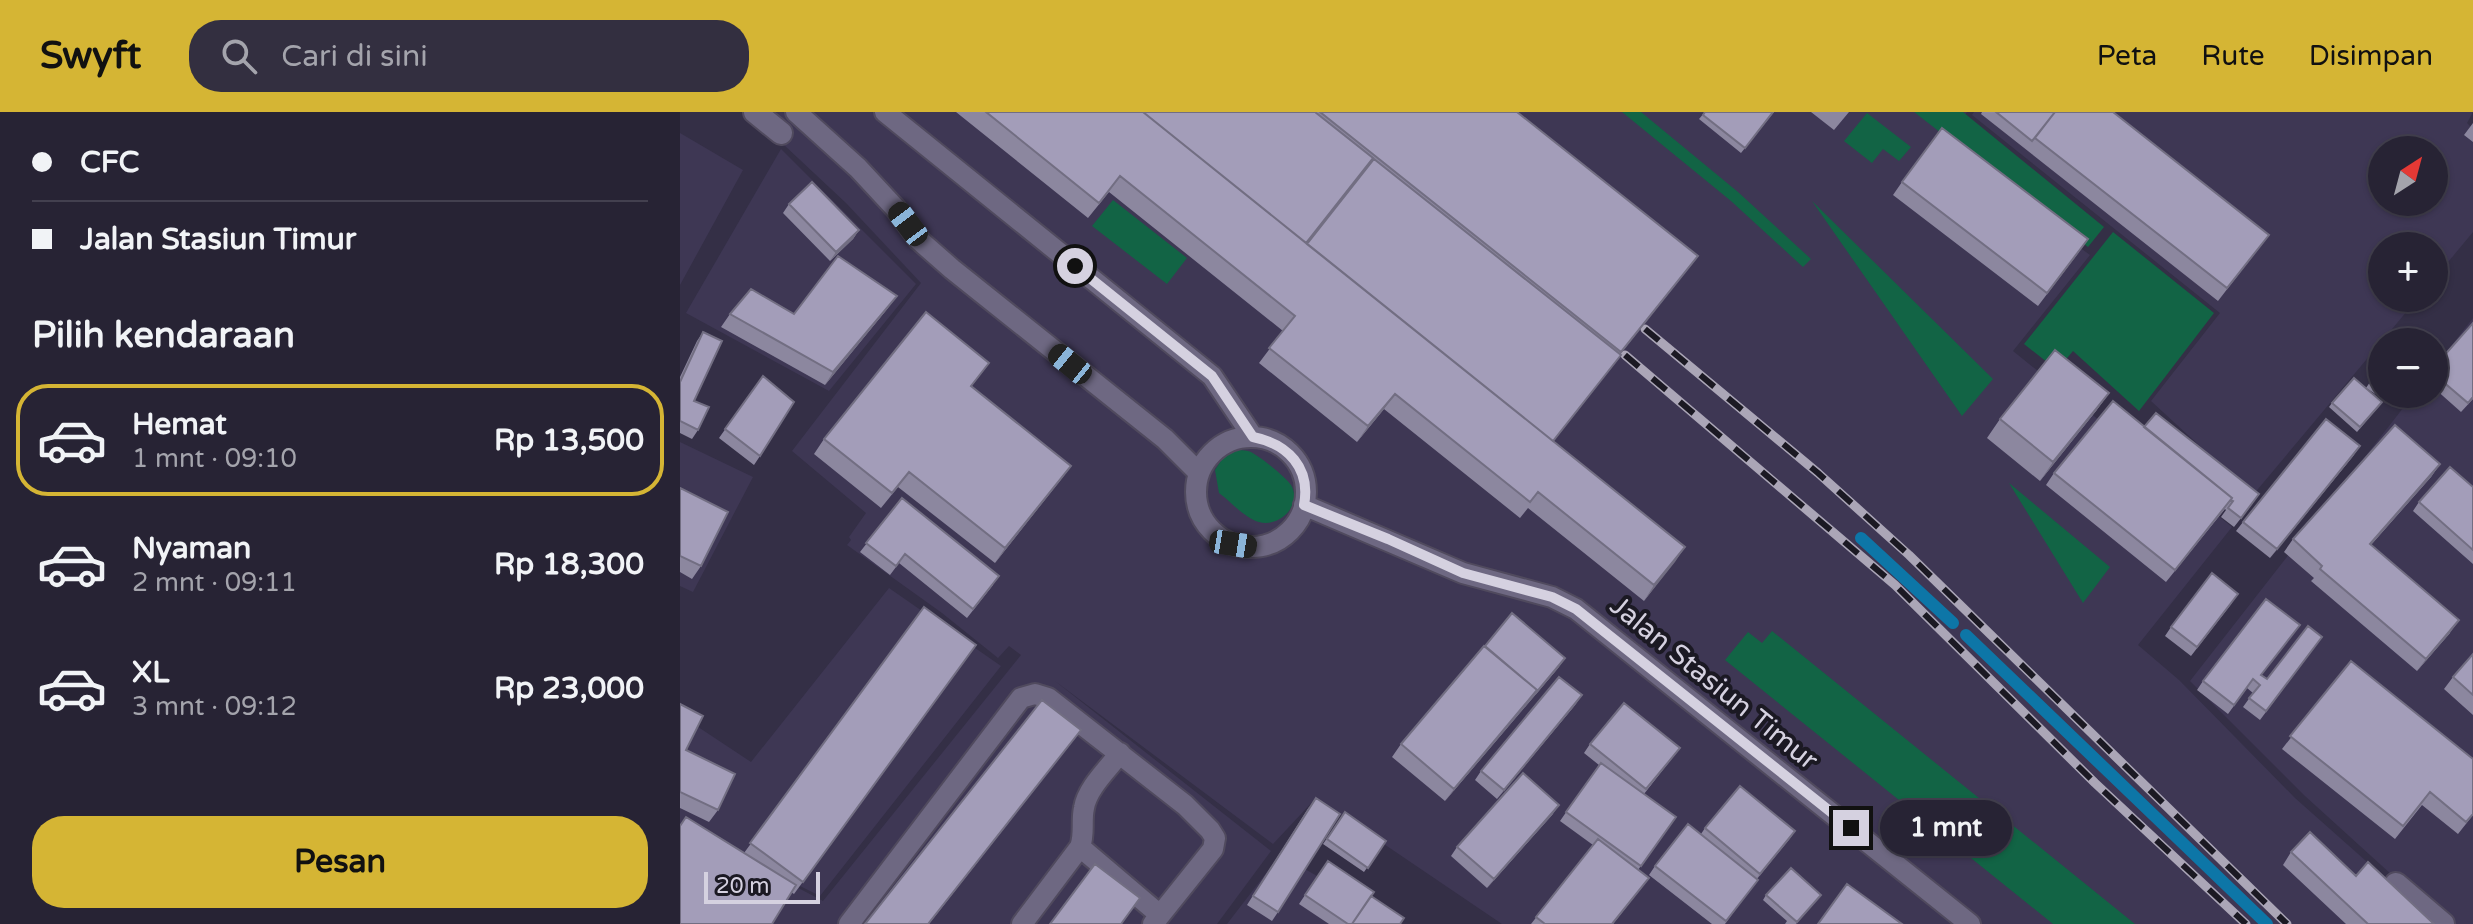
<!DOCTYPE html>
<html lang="id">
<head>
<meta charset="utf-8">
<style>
	:root { --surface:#272334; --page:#332f40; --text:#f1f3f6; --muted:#a4a4ac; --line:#43404f; --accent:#d5b534 }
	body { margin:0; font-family:"Varela Round",sans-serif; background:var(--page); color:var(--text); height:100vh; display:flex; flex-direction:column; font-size:30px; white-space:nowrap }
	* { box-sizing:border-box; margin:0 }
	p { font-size:26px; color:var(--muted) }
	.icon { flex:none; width:44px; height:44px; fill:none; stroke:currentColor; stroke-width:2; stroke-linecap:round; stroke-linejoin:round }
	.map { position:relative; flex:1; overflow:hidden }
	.details { display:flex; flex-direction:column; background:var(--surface); width:680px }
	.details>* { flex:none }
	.top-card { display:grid; align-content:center; height:176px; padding:0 32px; background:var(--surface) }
	.needle { width:52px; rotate:36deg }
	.controls { position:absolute; left:1688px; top:24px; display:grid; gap:16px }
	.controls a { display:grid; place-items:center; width:80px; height:80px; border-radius:50%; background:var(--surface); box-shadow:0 2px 6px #0004,0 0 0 2px var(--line); font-size:40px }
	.scale { position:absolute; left:24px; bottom:20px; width:116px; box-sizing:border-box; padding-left:8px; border:4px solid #d5d1e0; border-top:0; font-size:22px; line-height:28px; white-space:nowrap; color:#d5d1e0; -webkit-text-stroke:6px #1b1923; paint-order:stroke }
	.end { position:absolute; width:36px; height:36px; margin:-18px; border:10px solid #d5d1e0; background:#111; box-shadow:0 0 0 4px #111 }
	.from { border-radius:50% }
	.bubble { position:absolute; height:56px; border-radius:28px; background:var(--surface); box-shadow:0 2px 6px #0004,0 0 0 2px var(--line); font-size:26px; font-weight:700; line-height:56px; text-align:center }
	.car { position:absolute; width:24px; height:48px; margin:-24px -12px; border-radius:10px; box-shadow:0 0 6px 2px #0007; background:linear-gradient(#222 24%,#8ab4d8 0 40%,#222 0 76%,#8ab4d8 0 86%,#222 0) }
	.top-card b { display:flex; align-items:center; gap:28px; height:76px; font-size:30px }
	.top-card b+b { border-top:2px solid var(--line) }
	.top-card i { width:20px; height:20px; background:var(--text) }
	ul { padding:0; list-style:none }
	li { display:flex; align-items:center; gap:24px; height:112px; margin:0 16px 12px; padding:0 16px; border:4px solid transparent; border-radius:32px }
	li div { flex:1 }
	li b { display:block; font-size:30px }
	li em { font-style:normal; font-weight:700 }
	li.selected { border-color:var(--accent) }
	li>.icon { width:72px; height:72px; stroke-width:1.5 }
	h2 { padding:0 32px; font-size:36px; line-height:96px }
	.primary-button { display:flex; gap:16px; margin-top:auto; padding:16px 32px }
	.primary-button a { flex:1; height:92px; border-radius:32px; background:var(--accent); color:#111; font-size:32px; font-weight:700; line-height:92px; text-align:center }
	header { display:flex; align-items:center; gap:48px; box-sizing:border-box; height:112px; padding:0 40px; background:var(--accent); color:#111 }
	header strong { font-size:38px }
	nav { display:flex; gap:44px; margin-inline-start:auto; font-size:28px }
	.search { width:560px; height:72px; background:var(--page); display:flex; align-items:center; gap:20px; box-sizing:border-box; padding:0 28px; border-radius:32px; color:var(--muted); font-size:30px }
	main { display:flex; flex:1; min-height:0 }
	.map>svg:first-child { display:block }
	.built { fill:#3e3754; fill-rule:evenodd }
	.green { fill:#126445 }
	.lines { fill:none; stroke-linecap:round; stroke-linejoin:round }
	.stream { stroke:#0d76a7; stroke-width:12 }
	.service-casing { stroke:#504a5e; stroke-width:24 }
	.minor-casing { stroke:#504a5e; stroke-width:26 }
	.service { stroke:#6e6882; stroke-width:20 }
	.minor { stroke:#6e6882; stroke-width:22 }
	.rail-casing { stroke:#aba6b7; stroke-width:9 }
	.rail { stroke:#1b1923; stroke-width:6; stroke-dasharray:18; stroke-linecap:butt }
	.wall { fill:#8c879f; fill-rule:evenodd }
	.shaded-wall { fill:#726e82 }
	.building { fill:#a39db9; stroke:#726e82; stroke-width:2 }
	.route { stroke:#d5d1e0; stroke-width:10 }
	.labels { text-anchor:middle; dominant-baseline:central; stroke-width:8; stroke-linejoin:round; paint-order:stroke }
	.street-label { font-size:28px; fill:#d5d1e0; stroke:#1b1923 }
</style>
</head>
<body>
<header>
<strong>Swyft</strong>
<div class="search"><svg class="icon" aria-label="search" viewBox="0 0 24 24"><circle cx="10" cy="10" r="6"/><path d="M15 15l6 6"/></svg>Cari di sini</div>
<nav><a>Peta</a><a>Rute</a><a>Disimpan</a></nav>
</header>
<main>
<section class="details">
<div class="top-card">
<b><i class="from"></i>CFC</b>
<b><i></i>Jalan Stasiun Timur</b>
</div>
<h2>Pilih kendaraan</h2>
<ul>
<li class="selected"><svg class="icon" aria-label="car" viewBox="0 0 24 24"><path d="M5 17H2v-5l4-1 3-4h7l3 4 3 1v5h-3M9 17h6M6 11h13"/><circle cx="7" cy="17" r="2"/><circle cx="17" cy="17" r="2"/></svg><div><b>Hemat</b><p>1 mnt · 09:10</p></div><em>Rp 13,500</em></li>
<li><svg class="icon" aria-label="car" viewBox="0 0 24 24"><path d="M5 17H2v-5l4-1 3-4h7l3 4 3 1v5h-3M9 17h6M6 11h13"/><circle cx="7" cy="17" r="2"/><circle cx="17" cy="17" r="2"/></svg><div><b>Nyaman</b><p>2 mnt · 09:11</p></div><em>Rp 18,300</em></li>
<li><svg class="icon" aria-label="car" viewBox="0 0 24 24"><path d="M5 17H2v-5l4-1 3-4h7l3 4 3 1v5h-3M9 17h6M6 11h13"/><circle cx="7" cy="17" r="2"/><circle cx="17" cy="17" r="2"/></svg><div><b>XL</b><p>3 mnt · 09:12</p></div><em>Rp 23,000</em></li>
</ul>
<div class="primary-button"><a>Pesan</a></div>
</section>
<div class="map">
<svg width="1793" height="812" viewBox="0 0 1793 812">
	<rect width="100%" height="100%" fill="#342f46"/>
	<path class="built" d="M66,0H1287L1262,35L1410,143L1333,239L1552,415L1458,533L1499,568L1615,686L1757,812H822L636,686L593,732L375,569L591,739L537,812H79L107,770L143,789L341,543L329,534L318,546L262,501L167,433L171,428L169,425L186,401L112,339L241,171L166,91L87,17Z
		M1294,0H1793L1787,11L1793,17V120L1754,167V134H1702V186H1738L1573,383L1471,289L1540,201L1292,3ZM1702,38H1754V90H1702Z
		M0,21L63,58L0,173Z
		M101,37L236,172L149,279L6,201Z
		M1793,206V812H1766L1625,684L1510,569L1734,282H1754V256Z
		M0,330L73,365L13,480L0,474Z
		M209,476L321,554L140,784L106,767L0,812V603L71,650Z
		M600,743L722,812H547Z"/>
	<path class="green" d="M942,0H961L1058,80L1131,147L1123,155L1051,89Z
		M1234,0H1283L1424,115L1408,135Z
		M1187,1L1231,35L1219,49L1203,37L1192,51L1164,29Z
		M433,88L507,146L487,172L412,114Z
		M1132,89L1313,267L1282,304Z
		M1433,120L1534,201L1459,299L1393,239L1377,258L1344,232Z
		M556,338C560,338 564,338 568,339C575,340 607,366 611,373C623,393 599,416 579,410C566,407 550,389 539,381L535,358L544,344Z
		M1329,371L1430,455L1403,491Z
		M1092,519L1455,812H1373L1045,548L1068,520L1082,531Z"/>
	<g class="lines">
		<path class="stream" d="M1181,426L1273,511
			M1286,523L1587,812"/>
		<defs>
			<path id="service" d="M116,0L178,56L216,97L239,128L272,157L485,327L519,361
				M205,0L532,264L573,325
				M516 380a55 55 0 1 1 110 0a55 55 0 1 1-110 0Z
				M624,393L783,461L872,485L896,497L1290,812
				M400,735L480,803
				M169,812L341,586L355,582L368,586L505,693L530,718L535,726L533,737L473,812
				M342,812L400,735C405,722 401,709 404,696C407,676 429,656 440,641"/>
			<path id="minor" d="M75,0L101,21
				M1716,772L1763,812"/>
		</defs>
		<use href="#service" class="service-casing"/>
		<use href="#minor" class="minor-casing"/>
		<use href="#service" class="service"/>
		<use href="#minor" class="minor"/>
		<defs>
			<path id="rail" d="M965,217L1138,361L1229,443L1607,812
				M945,243L1215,473L1415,671L1566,812"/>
		</defs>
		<use href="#rail" class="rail-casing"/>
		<use href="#rail" class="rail"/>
	</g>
	<path class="wall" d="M276,0H837L1018,144L940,242L873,329L1005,435L964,489L848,396L840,406L704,297L677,330L579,251L603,219L429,80L408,106ZM691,48L692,49L627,132L626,131Z
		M1025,0H1094L1061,41L1019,7Z
		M1131,0H1169L1154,18Z
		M1302,0H1433L1589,123L1538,189L1301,2Z
		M1793,11V30L1784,23Z
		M1222,70L1399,140L1358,194L1213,83Z
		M109,92L179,118L173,127L150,149L103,101Z
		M208,196L145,273L41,215L50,202H114Z
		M1793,211V287L1781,300L1754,276V255Z
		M23,220L14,289L18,318L12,327L0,321V265L17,229Z
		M309,251L291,275L391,354L315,451L218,375L201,396L134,342L144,327Z
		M1702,252V282H1724L1716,295L1686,276Z
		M83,264L80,344L74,353L39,326Z
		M1429,281L1416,299L1360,369L1307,326L1320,307Z
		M1652,291L1699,294L1677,320L1649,295Z
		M1464,315L1573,391L1554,415L1541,405L1546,398L1545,397L1486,470L1366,373L1374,361Z
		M1674,343L1590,446L1556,419L1563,410Z
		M1760,352L1751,365L1691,433L1770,521L1737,559L1631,469L1634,466L1604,440L1613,427Z
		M1793,375V452L1733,399L1739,390Z
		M0,376L21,454L12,467L0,460Z
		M222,386L313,473L287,506L219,451L210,463L180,440Z
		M1552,491L1511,544L1485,524L1491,515Z
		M244,495L296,533L114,782L3,708L64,741Z
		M1642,525L1580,608L1563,595L1573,581L1567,576L1548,602L1517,578L1523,569L1582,563L1587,567Z
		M1793,542V603L1764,577L1773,565Z
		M1671,549L1793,703L1778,722L1742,693L1715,727L1602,637Z
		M879,555L765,689L712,645L721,632Z
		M0,592L6,638L38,698L29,710L0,696Z
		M896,592L817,687L795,668L801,659Z
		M910,632L1000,636L964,682L996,705L958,758L962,775L933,812H851L913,733L880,709L919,653L904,641Z
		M629,695L598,800L592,809L567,793Z
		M665,700L706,729L684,760L643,732Z
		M873,702L807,776L771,744L777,735Z
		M1025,716L1115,719L1077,767L1045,812H1032L969,763L975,754L1021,722Z
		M1611,740L1676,764L1754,812H1666L1603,753Z
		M648,749L691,784L720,812H649L619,792Z
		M1086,783H1141L1116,812H1105L1107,809L1083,788Z"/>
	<path class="shaded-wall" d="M179,118L173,127L150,149L156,140Z
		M217,184L208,196L145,273L153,260Z
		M1429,281L1416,299L1360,369L1373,350Z
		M715,282L704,297L677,330L688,314Z
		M1680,334L1674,343L1590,446L1597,437Z
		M1760,352L1751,365L1681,444L1690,432Z
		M391,354L380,369L315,451L325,436Z
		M1005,435L995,450L964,489L974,473Z
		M1779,508L1770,521L1737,559L1746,547Z
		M885,546L879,555L765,689L774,677Z
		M902,583L896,592L817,687L824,678Z
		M401,618L249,812H248Z
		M879,693L873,702L807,776L814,767Z
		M1115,719L1109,728L1074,770L1080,762Z"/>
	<path class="building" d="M306,0H463L1005,435L974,473L858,380L850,390L715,282L688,314L589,236L615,204L440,64L419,91Z
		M463,0H635L693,46L626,131Z
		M640,0H837L1018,144L941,240Z
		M1025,0H1093L1065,36L1023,3Z
		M1316,0H1375L1352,29Z
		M1375,0H1433L1589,123L1547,176L1355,26Z
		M1262,16L1408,127L1367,181L1222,70Z
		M694,47L941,243L873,329L627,132Z
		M132,70L179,118L156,140L109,92Z
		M158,144L217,184L153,260L50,202L71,177L114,202Z
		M246,200L309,251L291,274L391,354L325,436L229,360L212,381L144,327Z
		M1793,211V285L1788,291L1754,262V255Z
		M23,220L42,229L14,289L29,295L18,318L0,309V270Z
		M1722,222L1734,230H1717Z
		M1375,238L1429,281L1373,350L1320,307Z
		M1702,252V273L1692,267Z
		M83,264L114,290L80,344L45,317Z
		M1674,266L1702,290L1680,315L1652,291Z
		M1433,289L1552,386L1495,458L1374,361Z
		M1476,301L1579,382L1561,406L1548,396L1553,389L1551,388L1552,386L1464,315Z
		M1646,307L1680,334L1597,437L1563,410Z
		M1715,313L1760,352L1690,432L1779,508L1746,547L1640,457L1642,454L1613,427Z
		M1770,355L1793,375V438L1739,390Z
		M0,376L48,400L21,454L0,444Z
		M222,386L319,464L293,497L225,442L216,454L186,431Z
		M1532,461L1558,482L1517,535L1491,515Z
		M1586,487L1620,513L1581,563L1587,567L1628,514L1642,525L1586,599L1569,586L1580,573L1573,567L1554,593L1523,569Z
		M244,495L296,533L123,770L70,731Z
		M832,501L885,546L855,582L857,578L805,534Z
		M804,534L857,578L774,677L721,632Z
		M1793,542V583L1773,565Z
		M1671,549L1793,647V702L1786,710L1750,680L1723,714L1610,624Z
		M879,565L902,583L824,678L801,659Z
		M362,588L401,618L248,812H185Z
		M944,591L1000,636L966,677L910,632Z
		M0,592L23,604L6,638L55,662L38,698L0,680Z
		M921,651L996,705L961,754L886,700Z
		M843,661L879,693L814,767L777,735Z
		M1060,674L1115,719L1080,762L1025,716Z
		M636,686L660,702L598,800L573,784Z
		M665,700L706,729L688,756L647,727Z
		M6,705L116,773L92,812H0V714Z
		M1008,712L1078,768L1046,809L975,754Z
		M1630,720L1676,764L1688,750L1754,812H1688L1611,740Z
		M918,727L969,766L932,812H865L856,805Z
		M648,749L694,780L672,812H668L625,783Z
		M415,752L460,786L441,812H370Z
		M1111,756L1141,783L1117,810L1086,783Z
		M1167,772L1222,812H1138Z
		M691,784L724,806L720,812H672Z"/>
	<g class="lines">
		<path class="route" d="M395,154L532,264L573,325C608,332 631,356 624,393L708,427L783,461L872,485L896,497L1171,716"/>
	</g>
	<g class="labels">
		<g class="street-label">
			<text transform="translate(1034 571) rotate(39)">Jalan Stasiun Timur</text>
		</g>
	</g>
</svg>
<div class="controls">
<a><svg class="needle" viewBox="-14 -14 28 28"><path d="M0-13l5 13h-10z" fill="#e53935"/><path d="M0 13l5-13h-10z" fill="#a4a4ac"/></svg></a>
<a>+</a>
<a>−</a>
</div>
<div class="scale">20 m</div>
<i class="end from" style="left:395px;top:154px"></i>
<i class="end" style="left:1171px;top:716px"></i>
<div class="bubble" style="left:1200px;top:688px;width:132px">1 mnt</div>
<i class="car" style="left:228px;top:112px;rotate:323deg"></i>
<i class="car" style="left:390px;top:252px;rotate:309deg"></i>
<i class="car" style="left:553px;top:432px;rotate:99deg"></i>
</div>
</main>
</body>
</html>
